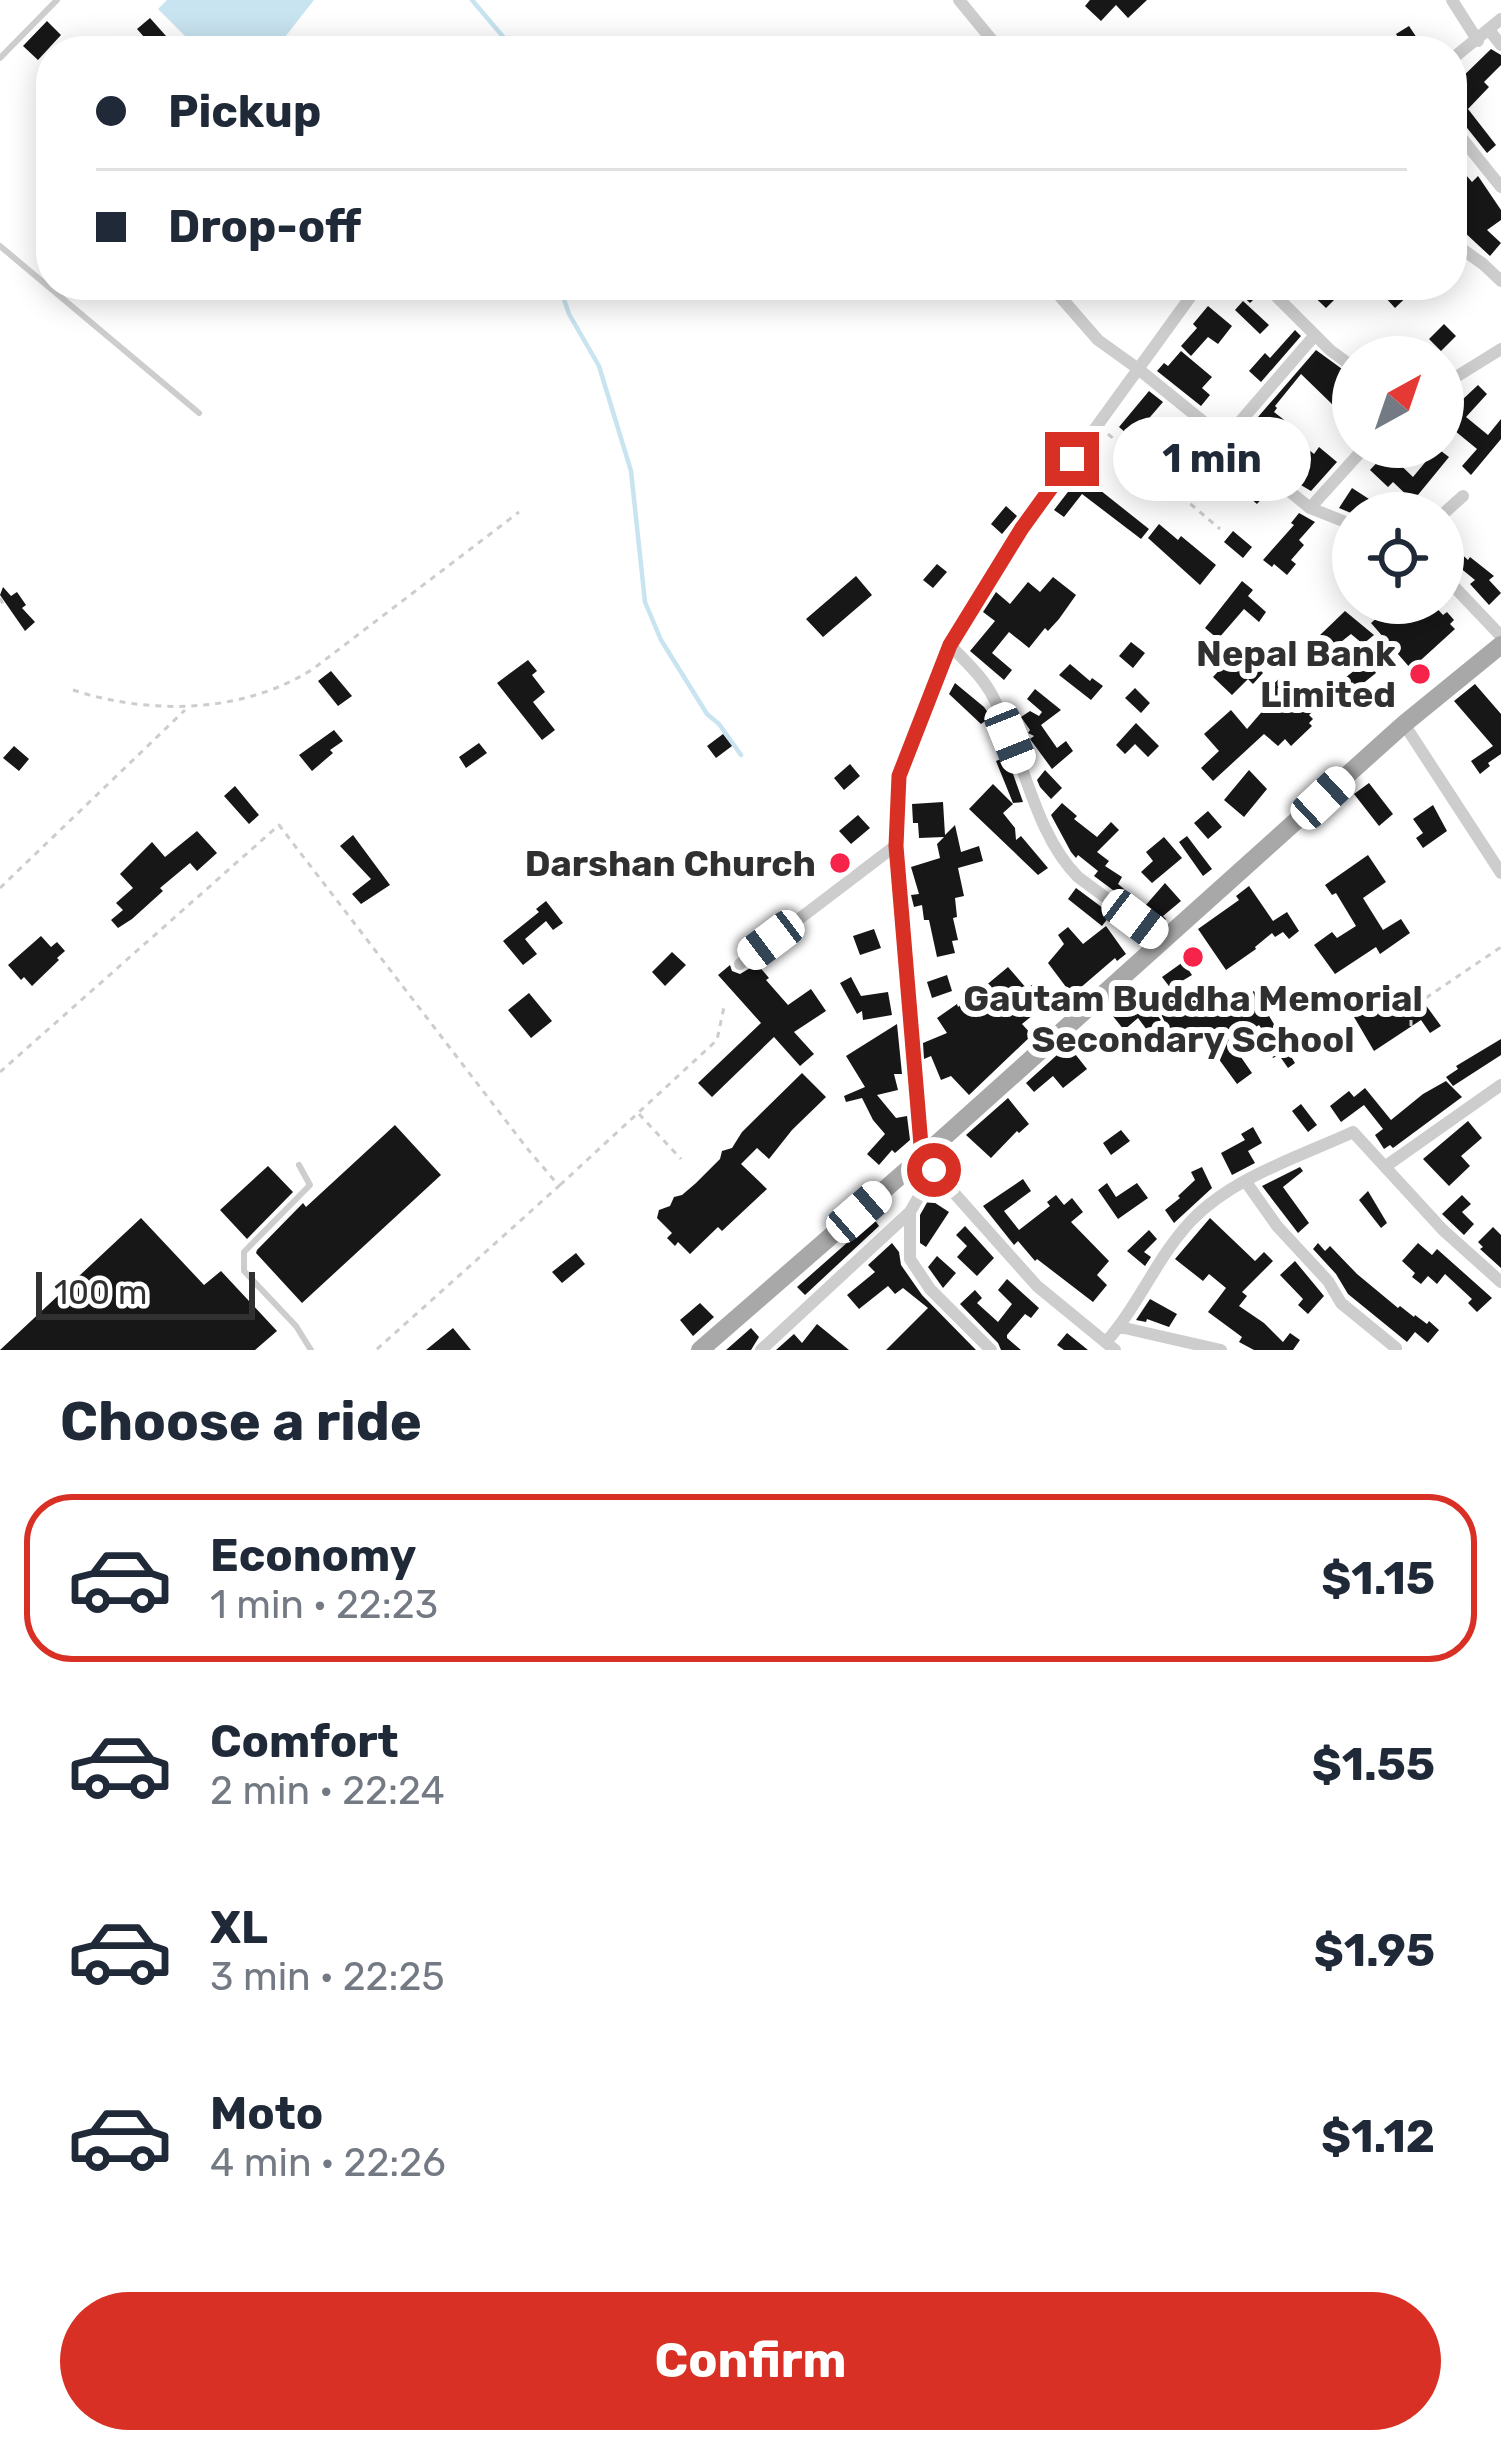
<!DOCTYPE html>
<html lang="en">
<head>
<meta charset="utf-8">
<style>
	:root { --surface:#fff; --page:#f6f6f7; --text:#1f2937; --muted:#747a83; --line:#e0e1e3; --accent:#d93025 }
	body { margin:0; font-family:Rubik,sans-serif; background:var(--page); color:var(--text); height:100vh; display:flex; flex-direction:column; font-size:45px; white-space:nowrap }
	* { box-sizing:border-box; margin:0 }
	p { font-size:39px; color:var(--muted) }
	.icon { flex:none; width:66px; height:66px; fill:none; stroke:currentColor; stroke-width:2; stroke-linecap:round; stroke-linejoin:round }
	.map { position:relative; height:1350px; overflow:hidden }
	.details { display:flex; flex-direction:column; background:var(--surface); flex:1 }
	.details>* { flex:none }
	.guide { position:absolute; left:36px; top:36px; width:1431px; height:264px; border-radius:48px; box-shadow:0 6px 30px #0003; display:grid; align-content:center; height:264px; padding:0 60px; background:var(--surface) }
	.needle { width:78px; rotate:40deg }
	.fabs { position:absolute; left:1332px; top:336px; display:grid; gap:24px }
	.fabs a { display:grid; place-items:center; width:132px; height:132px; border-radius:50%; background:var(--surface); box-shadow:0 6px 30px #0003; font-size:60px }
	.scale { position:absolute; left:36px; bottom:30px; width:219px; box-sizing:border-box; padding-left:12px; border:6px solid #303030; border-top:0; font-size:33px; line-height:42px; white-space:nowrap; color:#303030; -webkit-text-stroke:9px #fff; paint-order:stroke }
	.end { position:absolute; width:54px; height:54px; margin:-27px; border:15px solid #d93025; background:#fff; box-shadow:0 0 0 6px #fff }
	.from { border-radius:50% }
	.bubble { position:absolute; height:84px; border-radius:42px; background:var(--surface); box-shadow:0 6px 30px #0003; font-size:39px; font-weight:700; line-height:84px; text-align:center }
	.car { position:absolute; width:36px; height:72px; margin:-36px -18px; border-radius:15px; box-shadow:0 0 9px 3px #0007; background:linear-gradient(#fff 24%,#345 0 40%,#fff 0 76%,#345 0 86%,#fff 0) }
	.guide b { display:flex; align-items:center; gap:42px; height:114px; font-size:45px }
	.guide b+b { border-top:3px solid var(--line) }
	.guide i { width:30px; height:30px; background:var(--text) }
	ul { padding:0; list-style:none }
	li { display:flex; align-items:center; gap:36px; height:168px; margin:0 24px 18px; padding:0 36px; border:6px solid transparent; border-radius:48px }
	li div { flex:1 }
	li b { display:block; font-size:45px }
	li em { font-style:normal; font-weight:700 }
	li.selected { border-color:var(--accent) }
	li>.icon { width:108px; height:108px; stroke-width:1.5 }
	h2 { padding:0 60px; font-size:54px; line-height:144px }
	.cta { display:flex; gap:24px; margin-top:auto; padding:24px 60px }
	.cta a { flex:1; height:138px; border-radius:72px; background:var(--accent); color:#fff; font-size:48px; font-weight:700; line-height:138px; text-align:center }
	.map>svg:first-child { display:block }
	.water { fill:#c8e4f0 }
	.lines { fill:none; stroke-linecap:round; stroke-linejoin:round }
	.stream { stroke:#c8e4f0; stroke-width:4.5 }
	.building { fill:#171717 }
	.path { stroke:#cdcdcd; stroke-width:3; stroke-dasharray:6 6; stroke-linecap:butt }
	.service { stroke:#cdcdcd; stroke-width:6 }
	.minor { stroke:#cdcdcd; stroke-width:12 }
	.primary { stroke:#a8a8a8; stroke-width:18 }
	.route { stroke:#d93025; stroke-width:15 }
	.poi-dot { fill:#f6244a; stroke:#fff; stroke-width:4.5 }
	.labels { text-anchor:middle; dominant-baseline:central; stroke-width:12; stroke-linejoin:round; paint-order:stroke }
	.poi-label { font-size:36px; font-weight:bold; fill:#303030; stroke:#fff; text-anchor:end }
</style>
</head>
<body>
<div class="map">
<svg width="1501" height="1350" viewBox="0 0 1501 1350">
	<rect width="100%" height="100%" fill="#fff"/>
	<path class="water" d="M167,0H314L274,51H200L158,9Z"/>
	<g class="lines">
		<path class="stream" d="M472,0L505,39L524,41L532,51
			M559,285L569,314L599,366L631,471L645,602L661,640L707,714L719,724L741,755"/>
	</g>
	<path class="building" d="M1090,0H1147L1128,18L1116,5L1101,21L1085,6Z
		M150,18L166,36L153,47L137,29Z
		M47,21L61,35L38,60L23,46Z
		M1409,26L1419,41L1405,49L1396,34Z
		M1491,49L1501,55V65L1484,82L1489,87L1468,109L1496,145L1487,153L1460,119L1452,116V87Z
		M1452,143L1462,155L1454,161L1472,182L1478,176L1501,210V220L1487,230L1501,243L1490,256L1462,230L1466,226L1456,217L1458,215L1452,209Z
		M1231,285H1257L1259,294L1250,303Z
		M1302,285H1323L1336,298L1326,308Z
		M1374,285H1419L1395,308Z
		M1243,301L1269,325L1260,334L1235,310Z
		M1208,306L1232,326L1218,344L1208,337L1191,356L1181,346L1197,328L1193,324Z
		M1444,324L1456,336L1441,351L1429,339Z
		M1295,330L1301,336L1261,382L1249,371L1265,353L1270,358Z
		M1316,350L1353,377L1341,394L1344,397L1335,407L1301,374L1275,406L1277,408L1274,412L1297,430L1292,436L1314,454L1319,447L1337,462L1311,491L1294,481L1259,453L1261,451L1264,453L1280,434L1258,417Z
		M1181,351L1212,377L1202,388L1210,395L1201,406L1157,371L1164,363L1168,366Z
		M1478,385L1487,394L1466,417L1488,435L1501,419V439L1471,475L1462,466L1477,449L1449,426L1452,421L1443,414V405L1455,394L1461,401Z
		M1149,391L1163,402L1132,438L1119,427Z
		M1203,435L1270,489L1257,504L1192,448Z
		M1437,448L1449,457L1413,501L1393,482L1388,487L1370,470L1387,452L1413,477Z
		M1081,475L1149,529L1141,539L1082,494L1064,517L1054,510Z
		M1352,488L1369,499L1385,513H1351L1339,508Z
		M1006,506L1017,516L1002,534L991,524Z
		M1299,513L1315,522L1299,540L1304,545L1291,560L1296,564L1287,575L1274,564L1272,567L1263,560L1294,525L1291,523Z
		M1159,524L1178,540L1181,536L1216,565L1200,585L1148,538Z
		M1233,531L1252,547L1243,558L1224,542Z
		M1353,535V558L1343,570L1332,560Z
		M1456,549L1468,560L1470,557L1494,576L1489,580L1501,593L1489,605L1470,584L1475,580L1448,558Z
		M937,564L947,572L933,588L923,580Z
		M856,576L872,595L823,637L806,619Z
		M1053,577L1076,595L1059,619L1048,631L1045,628L1029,648L1009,632L992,653L1012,670L1004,680L970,651L995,621L983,612L996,592L1010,604L1028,582L1040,592Z
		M1242,581L1253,590L1248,596L1266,612L1259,622L1244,609L1218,639L1205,628Z
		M3,587L11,596L17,592L26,605L22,608L35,622L25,631L0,595Z
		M1420,603H1432L1443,615L1447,612L1454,620L1450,624L1455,629L1411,669L1371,623L1392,605L1403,618Z
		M1345,611L1374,635L1363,644L1351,634L1317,661L1309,652L1322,640L1319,636Z
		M1131,642L1145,653L1133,668L1119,656Z
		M1237,645L1263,673L1253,684L1248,679L1232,695L1213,677L1222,667L1218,663Z
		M1364,654L1376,673L1356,689L1346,677L1359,667L1355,662Z
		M528,660L537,671L532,675L545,692L533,702L555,730L542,740L497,683Z
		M1070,664L1090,681L1092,678L1103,686L1091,700L1059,675Z
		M331,671L352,696L338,706L318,681Z
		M1279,679L1312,712L1309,715L1313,719L1309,723L1312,726L1291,746L1285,739L1278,746L1264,734L1213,781L1201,768L1219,751L1204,734L1231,710L1247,729L1272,700L1263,693Z
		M955,683L984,707L991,717L981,724L949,694Z
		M1475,684L1501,714V754L1488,763L1490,766L1480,774L1471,761L1493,746L1454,701Z
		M1135,688L1150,703L1141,713L1125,698Z
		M1035,689L1061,710L1041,725L1057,748L1066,741L1073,751L1052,769L1030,739L1034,736L1028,733L1030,730L1021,717L1030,711L1039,716L1042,712L1027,699Z
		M1136,723L1159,746L1148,757L1135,744L1125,754L1116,745Z
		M334,730L343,741L330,750L333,753L312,771L299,755Z
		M723,734L732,746L716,758L707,746Z
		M479,743L487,753L466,768L459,757Z
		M14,746L29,759L19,771L3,758Z
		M1006,757L1012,771L1023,802L1013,803L996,761Z
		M850,764L860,776L844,790L834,778Z
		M1045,770L1062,788L1051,799L1040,787L1037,780Z
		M1249,770L1267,789L1244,817L1224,800Z
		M1369,783L1393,814L1379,826L1354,794Z
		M993,784L1013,804L1003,813L1015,828L1016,840L1021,836L1048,868L1038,875L969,809Z
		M235,786L259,815L249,824L224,796Z
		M943,802L945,835L955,825L961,852L979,846L983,861L958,868L964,896L955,898L957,917L953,918L958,940L952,941L955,953L937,957L929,920H924L922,905L914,907L911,895L919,894L911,867L940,858L937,844L944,837L919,838L918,823H913L912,804Z
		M1062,803L1077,816L1074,819L1097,837L1111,822L1119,830L1097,852L1109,861L1105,866L1122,877L1118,884L1145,906L1165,883L1181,901L1163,916L1166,919L1160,925L1094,876L1098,871L1078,855L1076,858L1071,852L1051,815Z
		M1433,805L1447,831L1423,848L1416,838L1423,833L1413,819Z
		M1208,811L1222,827L1208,839L1194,823Z
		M858,815L870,828L851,844L839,831Z
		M197,831L217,853L197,871L190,863L160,888L163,891L132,919L118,928L111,920L123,910L116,903L133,888L120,874L152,842L165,857Z
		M353,835L390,885L361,904L352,894L371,879L340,846Z
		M1187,836L1212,869L1203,876L1179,842Z
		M1164,837L1182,858L1152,883L1141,872L1153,861L1146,852Z
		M1368,855L1386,882L1363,898L1383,930L1401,919L1410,933L1380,954L1376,947L1335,974L1314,945L1332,932L1337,938L1356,926L1336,893L1332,895L1325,885Z
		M1249,886L1273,921L1287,912L1299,931L1289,939L1283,932L1275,937L1272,933L1255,947L1256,949L1226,970L1198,929L1239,900L1236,896Z
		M1076,888L1111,914L1102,926L1068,899Z
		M546,901L563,923L553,930L546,921L525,939L537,954L523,965L503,941L539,912L536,909Z
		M1106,926L1126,954L1117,961L1115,958L1072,995L1048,963L1064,944L1058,935L1068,927L1083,944Z
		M874,929L881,948L860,955L853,936Z
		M41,936L51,947L57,942L65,951L57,958L59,960L32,986L24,977L21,980L8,965Z
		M672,952L686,965L665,986L652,972Z
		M1183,962L1192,975L1182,981L1197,1003L1205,997L1212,1007L1236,990L1242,998L1254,991L1289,1049L1287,1050L1295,1063L1288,1068L1279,1055L1273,1058L1267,1047L1272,1044L1259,1025L1234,1040L1237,1045L1234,1047L1252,1073L1237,1084L1218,1058L1214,1061L1199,1039L1178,1049L1158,1008L1175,994L1162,977Z
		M757,964L769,978L766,980L788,1005L811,989L826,1011L794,1032L814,1054L800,1066L774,1037L712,1097L698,1083L761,1023L718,975L730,965L732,971L740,974Z
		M1008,967L1027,989L1033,984L1049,1002L1022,1024L1032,1035L969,1095L951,1076L941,1080L931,1056L924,1059L923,1043L947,1033L937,1018L957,1004L958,1007L977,991L978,992Z
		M947,975L952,991L932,998L927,982Z
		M851,977L861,996L888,992L892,1015L863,1020L862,1011L857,1014L840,983Z
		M1391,980L1409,1014L1425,1004L1441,1026L1430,1033L1421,1020L1374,1051L1354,1017L1385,996L1379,986Z
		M1138,992L1161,1020L1147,1030L1138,1018L1124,1030L1112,1015Z
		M529,993L552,1021L531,1038L508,1010Z
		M897,1024L902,1074H894L898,1090L877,1095L896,1118L907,1116L910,1140L895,1153L892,1150L879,1165L867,1154L885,1134L873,1120L862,1098L846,1102L844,1096L865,1087L846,1056Z
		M1501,1039V1055L1453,1086L1446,1077L1458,1069L1456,1066Z
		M1068,1045L1087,1069L1063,1088L1053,1076L1034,1092L1026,1083Z
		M802,1073L826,1097L792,1130L769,1159L757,1148L741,1164L767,1189L722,1231L718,1227L690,1254L678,1242L675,1246L667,1238L672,1233L657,1218L659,1210L670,1206L674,1197L682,1195L696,1183L720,1159L722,1151L732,1148L742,1132Z
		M1446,1081L1462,1097L1393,1148L1390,1145L1384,1149L1375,1135L1383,1129L1364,1105L1341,1122L1330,1106L1349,1091L1354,1097L1365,1088L1391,1120L1423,1094Z
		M1008,1098L1029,1124L1019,1133L1017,1131L991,1158L966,1135Z
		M1301,1104L1317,1125L1308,1132L1292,1111Z
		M1468,1121L1482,1138L1461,1156L1470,1166L1449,1186L1423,1159Z
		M395,1125L441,1175L302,1303L256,1253L257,1250L303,1203L306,1207Z
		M1253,1127L1262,1143L1248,1151L1255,1163L1232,1175L1221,1153L1245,1140L1241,1134Z
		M1121,1130L1130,1141L1111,1155L1103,1143Z
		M268,1166L293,1192L247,1239L220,1210Z
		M1202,1167L1212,1188L1174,1223L1165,1210L1180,1198L1178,1196L1195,1180L1191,1172Z
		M1300,1167L1303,1171L1283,1187L1309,1223L1298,1233L1262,1186Z
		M1023,1179L1031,1191L1004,1211L1019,1230L1050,1206L1047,1202L1056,1195L1064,1205L1072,1198L1083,1212L1071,1222L1109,1261L1097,1275L1107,1285L1093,1302L1037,1259L1035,1261L1018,1241L1014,1245L983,1206Z
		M1107,1183L1116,1197L1137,1183L1148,1198L1118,1219L1098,1190Z
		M1368,1191L1387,1223L1381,1228L1359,1200Z
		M1462,1195L1471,1204L1462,1212L1474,1224L1464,1235L1442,1214Z
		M929,1199L949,1212L926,1247L920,1243V1215Z
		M141,1218L204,1285L221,1271L277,1331L255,1350H0Z
		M1210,1218L1255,1261L1264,1252L1273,1261L1242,1292L1247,1296L1239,1306L1264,1323L1283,1342L1290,1333L1300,1340L1293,1350H1254L1239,1342L1242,1337L1208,1312L1226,1288L1209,1274L1203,1281L1175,1259Z
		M874,1219L879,1226L805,1295L797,1287Z
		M965,1226L994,1258L977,1276L957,1257L967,1246L956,1235Z
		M1493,1227L1501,1235V1268L1480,1249L1483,1247L1478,1242Z
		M1149,1230L1157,1239L1144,1252L1151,1257L1145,1266L1127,1251Z
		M892,1243L899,1252L901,1265L922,1295L976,1350H886L928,1308L903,1288L895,1294L888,1286L859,1309L847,1295L875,1272L868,1265Z
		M1318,1243L1325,1251L1330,1246L1357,1274L1398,1308L1400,1306L1414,1317L1415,1315L1427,1324L1429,1321L1439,1330L1428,1343L1415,1332L1407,1342L1348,1294L1336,1274L1313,1249Z
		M1418,1243L1432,1255L1437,1249L1492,1298L1477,1312L1468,1303L1472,1299L1445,1274L1437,1284L1428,1276L1421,1284L1412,1277L1415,1273L1402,1261Z
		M576,1253L585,1264L562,1283L552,1272Z
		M937,1256L956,1273L943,1288L928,1267Z
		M1295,1261L1324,1296L1308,1314L1298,1305L1303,1299L1280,1275Z
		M1007,1279L1039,1308L1031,1318L1025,1314L1007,1335V1338L1021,1350H1001L998,1343L960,1304L975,1290L982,1298L977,1303L998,1322L1012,1304L998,1290Z
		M1150,1299L1177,1314L1169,1327L1147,1319L1146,1322L1136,1320Z
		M700,1303L714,1317L693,1336L680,1320Z
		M817,1324L849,1350H776L794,1334L802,1343Z
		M453,1328L471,1350H426Z
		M751,1328L759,1337L751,1350H726Z
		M1067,1333L1088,1350H1064L1057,1345Z"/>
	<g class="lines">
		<path class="path" d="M1108,434L1220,529
			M0,598L3,604
			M73,690C150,715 242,714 313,669L519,512
			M0,888L185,710
			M1411,1026V1008L1501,947
			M0,1072L279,825L526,1147L559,1186L376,1350
			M639,1114L681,1159
			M560,1185L717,1040L724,1007"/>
		<path class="service" d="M0,58L57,0
			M0,246L199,413
			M299,1165L310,1185L244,1252V1271L296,1326L311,1350"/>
		<path class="minor" d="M959,0L1001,51
			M1452,0L1478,41
			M1489,30L1501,45
			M1452,59L1501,19
			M1452,126L1501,187
			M1452,242L1483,264L1501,281
			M1050,285L1098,340L1137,368L1310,508L1353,525
			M1268,288L1330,350L1353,367
			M1443,385L1501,349
			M1226,438L1315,335
			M1310,508L1365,447
			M1443,514L1463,496
			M1443,575L1501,636
			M950,645C965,661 983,677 993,697C1023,752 1033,832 1078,877L1163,940
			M1404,724L1501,873
			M740,964L895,846
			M1386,1166L1501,1085
			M934,1170L910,1212V1259L930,1289L991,1350
			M1246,1182L1277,1226L1328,1281L1341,1303L1396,1348
			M1120,1327L1221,1350
			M1106,1342C1139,1305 1157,1257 1191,1221C1233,1177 1299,1157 1353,1132L1443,1230L1501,1282
			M761,1350L910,1212
			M1115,1350L1037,1286L922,1157L895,846L899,776L950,645L1023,528L1199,285"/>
		<path class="primary" d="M700,1350L922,1157L1404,724L1501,645"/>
	</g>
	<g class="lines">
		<path class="route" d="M934,1170L922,1157L896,846L899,776L950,645L1022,528L1072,459"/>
	</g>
	<g class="poi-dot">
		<circle cx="1420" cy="674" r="12"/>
		<circle cx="840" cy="863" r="12"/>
		<circle cx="1193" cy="957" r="12"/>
	</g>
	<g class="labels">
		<g class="poi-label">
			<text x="1396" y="653">Nepal Bank<tspan x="1396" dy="41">Limited</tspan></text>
			<text x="816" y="863">Darshan Church</text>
			<text x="1193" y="998" text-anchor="middle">Gautam Buddha Memorial<tspan x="1193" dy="41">Secondary School</tspan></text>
		</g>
	</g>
</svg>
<div class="fabs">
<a><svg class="needle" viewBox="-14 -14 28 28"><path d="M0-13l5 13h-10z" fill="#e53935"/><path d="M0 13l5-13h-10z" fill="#747a83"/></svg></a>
<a><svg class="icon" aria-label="locate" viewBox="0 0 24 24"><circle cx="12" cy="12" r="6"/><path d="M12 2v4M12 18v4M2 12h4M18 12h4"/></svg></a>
</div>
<div class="scale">100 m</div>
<i class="end from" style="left:934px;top:1170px"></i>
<i class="end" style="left:1072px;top:459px"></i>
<div class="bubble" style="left:1113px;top:417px;width:198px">1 min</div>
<i class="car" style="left:1010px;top:738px;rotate:158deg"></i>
<i class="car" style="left:1323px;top:798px;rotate:47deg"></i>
<i class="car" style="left:1135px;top:919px;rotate:127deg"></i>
<i class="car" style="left:771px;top:940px;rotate:233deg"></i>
<i class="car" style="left:859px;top:1212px;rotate:49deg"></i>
<div class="guide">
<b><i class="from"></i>Pickup</b>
<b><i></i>Drop-off</b>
</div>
</div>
<section class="details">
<h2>Choose a ride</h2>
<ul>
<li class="selected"><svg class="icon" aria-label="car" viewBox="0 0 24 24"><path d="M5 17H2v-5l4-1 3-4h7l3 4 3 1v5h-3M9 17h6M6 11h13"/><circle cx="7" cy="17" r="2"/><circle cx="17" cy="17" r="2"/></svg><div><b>Economy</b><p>1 min · 22:23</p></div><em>$1.15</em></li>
<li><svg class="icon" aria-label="car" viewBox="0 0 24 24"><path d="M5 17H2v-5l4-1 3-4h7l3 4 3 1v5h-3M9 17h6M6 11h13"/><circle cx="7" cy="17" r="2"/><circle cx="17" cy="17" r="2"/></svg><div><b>Comfort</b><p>2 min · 22:24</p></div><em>$1.55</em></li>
<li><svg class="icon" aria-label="car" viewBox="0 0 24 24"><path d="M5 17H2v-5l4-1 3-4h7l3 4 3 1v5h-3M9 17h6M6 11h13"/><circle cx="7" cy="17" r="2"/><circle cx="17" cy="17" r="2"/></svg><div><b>XL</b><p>3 min · 22:25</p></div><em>$1.95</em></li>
<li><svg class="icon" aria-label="car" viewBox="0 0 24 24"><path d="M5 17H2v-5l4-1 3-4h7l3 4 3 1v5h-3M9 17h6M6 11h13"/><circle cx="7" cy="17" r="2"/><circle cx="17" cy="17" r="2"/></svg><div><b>Moto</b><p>4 min · 22:26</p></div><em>$1.12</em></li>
</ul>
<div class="cta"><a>Confirm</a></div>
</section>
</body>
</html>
